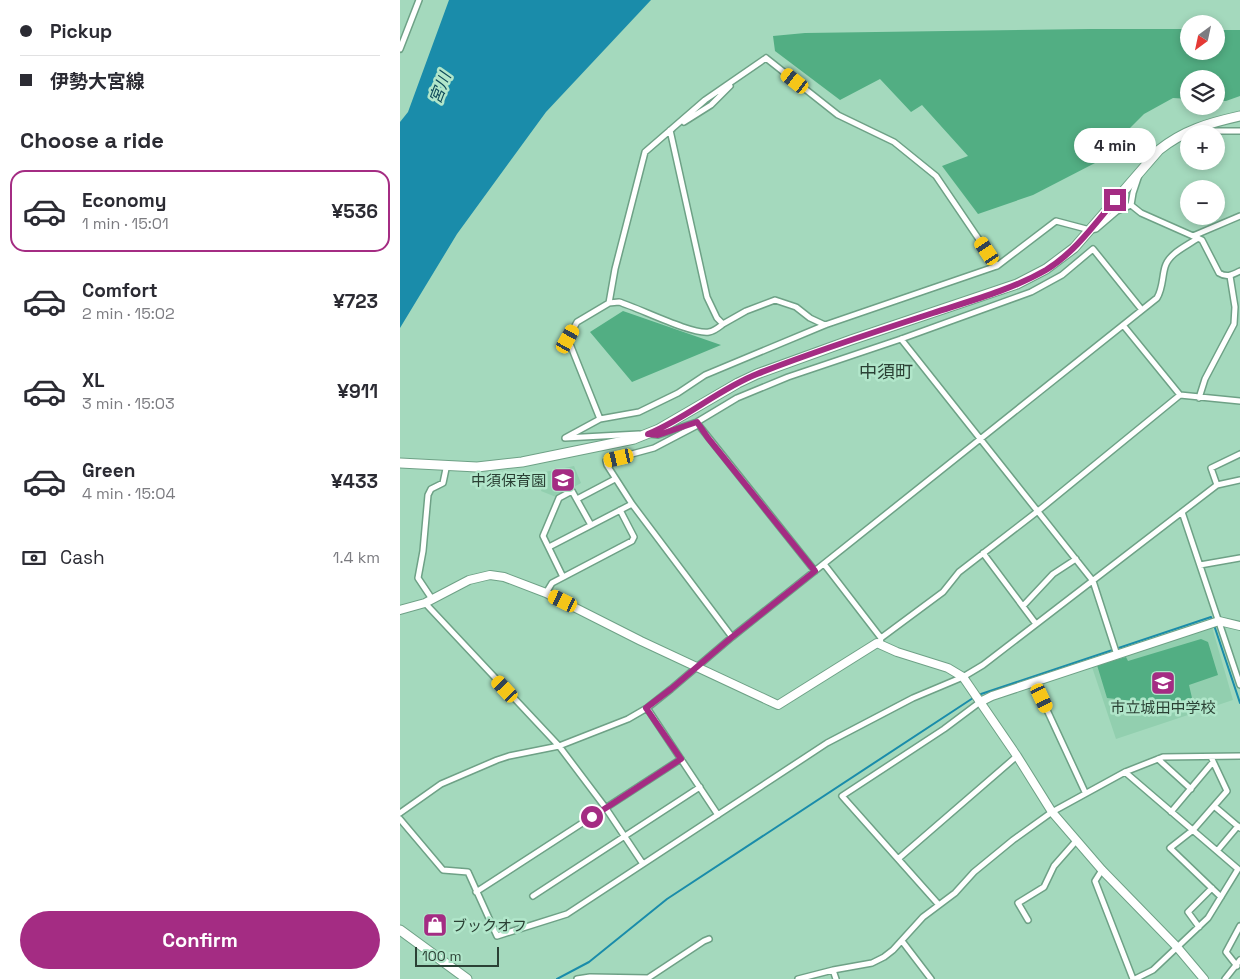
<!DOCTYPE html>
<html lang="en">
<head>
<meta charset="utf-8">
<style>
	:root { --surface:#fff; --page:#f7f7f7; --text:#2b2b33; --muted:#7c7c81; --line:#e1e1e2; --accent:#a42c83 }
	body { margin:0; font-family:"Space Grotesk","Noto Sans JP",sans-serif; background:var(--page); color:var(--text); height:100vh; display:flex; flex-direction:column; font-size:19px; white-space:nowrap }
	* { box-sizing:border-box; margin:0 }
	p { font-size:16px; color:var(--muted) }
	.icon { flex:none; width:28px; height:28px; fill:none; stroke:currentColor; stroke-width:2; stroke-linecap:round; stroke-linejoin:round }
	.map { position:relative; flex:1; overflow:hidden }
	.drawer { display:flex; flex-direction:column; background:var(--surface); width:400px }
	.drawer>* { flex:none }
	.banner { display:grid; align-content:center; height:110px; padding:0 20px; background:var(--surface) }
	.needle { width:32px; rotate:213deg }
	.tools { position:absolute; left:780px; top:15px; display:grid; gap:10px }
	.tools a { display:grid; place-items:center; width:45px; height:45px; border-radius:50%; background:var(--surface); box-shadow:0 2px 8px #0003; font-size:25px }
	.scale { position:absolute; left:15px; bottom:12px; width:84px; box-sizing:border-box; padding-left:5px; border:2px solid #2b4135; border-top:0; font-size:14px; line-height:18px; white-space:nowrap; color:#2b4135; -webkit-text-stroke:4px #b1e6ca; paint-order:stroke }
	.end { position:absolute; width:22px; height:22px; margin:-11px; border:6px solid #a42c83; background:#fff; box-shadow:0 0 0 2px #fff }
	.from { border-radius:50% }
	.bubble { position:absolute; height:35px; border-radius:18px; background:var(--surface); box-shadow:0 2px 8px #0003; font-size:16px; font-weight:700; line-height:35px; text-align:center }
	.car { position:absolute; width:15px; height:30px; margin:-15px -8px; border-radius:6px; box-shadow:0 0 4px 1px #0007; background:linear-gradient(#f5c518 24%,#345 0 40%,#f5c518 0 76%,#345 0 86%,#f5c518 0) }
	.banner b { display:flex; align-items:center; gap:18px; height:48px; font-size:19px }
	.banner b+b { border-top:1px solid var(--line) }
	.banner i { width:12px; height:12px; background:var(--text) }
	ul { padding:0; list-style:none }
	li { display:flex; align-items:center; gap:15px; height:82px; margin:0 10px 8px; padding:0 10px; border:2px solid transparent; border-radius:15px }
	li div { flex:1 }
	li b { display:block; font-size:19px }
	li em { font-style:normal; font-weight:700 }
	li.selected { border-color:var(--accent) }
	li>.icon { width:45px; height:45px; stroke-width:1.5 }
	h2 { padding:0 20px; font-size:22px; line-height:60px }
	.pay { display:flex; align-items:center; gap:12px; height:55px; padding:0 20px; font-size:19px }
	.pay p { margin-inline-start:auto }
	.action { display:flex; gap:10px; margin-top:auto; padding:10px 20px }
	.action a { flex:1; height:58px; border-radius:30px; background:var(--accent); color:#fff; font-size:20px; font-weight:700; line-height:58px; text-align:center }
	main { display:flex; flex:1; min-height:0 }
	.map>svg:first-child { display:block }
	.built { fill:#92cfaf }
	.green { fill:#52ae83 }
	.water { fill:#1a8caa }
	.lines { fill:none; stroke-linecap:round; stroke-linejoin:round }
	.stream { stroke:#1a8caa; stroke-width:2 }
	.street-casing { stroke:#6ea186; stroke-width:8 }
	.secondary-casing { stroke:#6ea186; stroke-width:10 }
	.primary-casing { stroke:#6ea186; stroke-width:11 }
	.street { stroke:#fff; stroke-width:5 }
	.secondary { stroke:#fff; stroke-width:8 }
	.primary { stroke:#fff; stroke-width:9 }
	.route { stroke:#a42c83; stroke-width:6 }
	.labels { text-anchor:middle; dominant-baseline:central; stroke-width:5; stroke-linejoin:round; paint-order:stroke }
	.poi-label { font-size:15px; fill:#2b4135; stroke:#b1e6ca; text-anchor:end }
	.water-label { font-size:16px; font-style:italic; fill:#0d4959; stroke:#b1e6ca }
	.quarter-label { font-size:18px; fill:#2b4135; stroke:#b1e6ca }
</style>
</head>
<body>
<main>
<section class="drawer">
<div class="banner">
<b><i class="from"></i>Pickup</b>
<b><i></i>伊勢大宮線</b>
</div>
<h2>Choose a ride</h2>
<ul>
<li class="selected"><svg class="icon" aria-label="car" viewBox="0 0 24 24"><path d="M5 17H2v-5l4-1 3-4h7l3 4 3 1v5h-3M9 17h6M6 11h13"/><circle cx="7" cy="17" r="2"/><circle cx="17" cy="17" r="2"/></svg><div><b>Economy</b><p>1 min · 15:01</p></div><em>¥536</em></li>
<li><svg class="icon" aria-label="car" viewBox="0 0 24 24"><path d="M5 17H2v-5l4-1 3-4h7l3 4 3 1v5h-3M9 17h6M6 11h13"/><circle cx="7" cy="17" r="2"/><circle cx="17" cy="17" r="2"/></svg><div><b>Comfort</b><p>2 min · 15:02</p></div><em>¥723</em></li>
<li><svg class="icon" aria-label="car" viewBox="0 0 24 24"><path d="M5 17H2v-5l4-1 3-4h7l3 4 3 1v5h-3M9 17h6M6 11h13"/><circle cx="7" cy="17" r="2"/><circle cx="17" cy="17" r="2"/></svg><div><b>XL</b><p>3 min · 15:03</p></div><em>¥911</em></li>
<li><svg class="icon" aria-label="car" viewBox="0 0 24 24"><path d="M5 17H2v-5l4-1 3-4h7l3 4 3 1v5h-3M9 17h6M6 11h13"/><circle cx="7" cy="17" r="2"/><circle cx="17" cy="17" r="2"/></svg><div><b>Green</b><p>4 min · 15:04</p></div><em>¥433</em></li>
</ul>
<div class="pay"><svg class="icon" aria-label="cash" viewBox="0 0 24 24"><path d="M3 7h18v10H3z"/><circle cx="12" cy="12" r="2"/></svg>Cash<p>1.4 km</p></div>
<div class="action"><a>Confirm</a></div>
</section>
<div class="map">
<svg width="840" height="979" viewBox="0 0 840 979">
	<rect width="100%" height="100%" fill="#a4d9bd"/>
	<path class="built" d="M174,466L181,483L156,497L141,491L146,477L145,472Z
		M812,627L833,700L716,739L692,667Z"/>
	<path class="green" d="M690,29H789V51H816V30H840V96L826,101H816V79H789V99L773,98L744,114L695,163L633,195L578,214L542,166L568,156L522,105L511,112L480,79L440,100L375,51L373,36L405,33Z
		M223,311L321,345L232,382L190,332Z
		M801,639L808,642L818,675L789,685L792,698L768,705L707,698L697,665L726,657L728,661Z"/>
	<path class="water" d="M49,0H251L146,112L57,234L0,328V122L8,112Z"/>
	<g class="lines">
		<path class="stream" d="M814,625L840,703
			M578,695L811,617L812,620
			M157,979L189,962L267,899L573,698"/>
		<defs>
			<path id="street" d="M0,49L19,0
				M366,58L438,115L494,142L536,176L597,266
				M284,122L311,105L330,86
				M272,129L270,130L307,297L317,318L323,324L346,311L375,300L396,307L410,318L425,325
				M796,131H840
				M731,205L741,213L802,240L819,273C827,278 832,275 840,271
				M731,205L733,193L739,175
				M793,236L840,216
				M209,303L219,302C239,308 292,335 309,332C315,331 319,327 323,324
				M723,325L780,395L840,401
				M501,339L693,581L717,655
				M799,398L805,379L834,324L835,307L830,276
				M200,419L168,339L177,322L209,303L215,269L245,152L305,100L366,58
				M297,423L415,571
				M296,426L254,448L206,461L207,465L232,504L332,637
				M239,434L165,438L200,419L239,412L278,393L305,375L425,325L597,266L656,221L690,230L696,229L717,211L731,205
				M250,434L258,435L297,422L337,398L388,377L501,339L631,292L662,275L693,249L742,310
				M817,485L840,480
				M177,499L215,479
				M782,512L840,685
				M149,547L232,504
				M583,553L636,624
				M424,564L481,638
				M800,565L840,558
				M163,577L143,536L159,498L172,491L191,525
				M146,593L152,583L232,541L234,537L220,510
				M32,599L18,578L23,551L28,495L31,489L43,483L47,464
				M25,603L159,746L205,807L243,864
				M623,606L653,574L676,559
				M480,643L481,638L543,592L559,572L638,511L780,395
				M634,682L685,792
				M247,708L318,815
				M811,757L827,791L793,830L770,848L821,897
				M758,759L791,789
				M725,772L838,869L808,918L753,970L735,979
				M814,806L840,828
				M771,812L813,762
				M0,813L41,784L97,760L109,756L159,746L228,719L247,708L271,689L332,637L757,298C763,288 762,277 765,267C769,253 787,246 798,238
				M0,819L43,870L68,872L97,936L167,914L427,743L513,698L563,677L583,665L817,485L811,468L840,454
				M817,851L838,826
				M498,859L617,756
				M702,870L695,881L733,979
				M76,892L281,759
				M133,896L300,787
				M539,905L442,796L544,729L580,702
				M628,920L618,903L644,887L654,866L676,841
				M799,927L788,912L812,888
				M502,941L531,979
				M837,966L826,952L840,926
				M433,970L436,979
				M177,979L190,977L248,978L304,941L309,939
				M398,979L433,970L472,963L484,957L493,950L523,917L555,893L574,872L613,840L652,812L725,772L763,757L840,756
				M825,979L840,960"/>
			<path id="secondary" d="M0,610L25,603L69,580L90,575L104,577L146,593L241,641L378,705L477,643L497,652L548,668L563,677L617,756L652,812L702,870L777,947L804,979
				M580,702L592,696L819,621L840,626"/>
			<path id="primary" d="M0,463L77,467L122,462L234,439L259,429L338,383L357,374L451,340L617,284L646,269L674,248L759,150C784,130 809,123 840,116
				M0,930L67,979"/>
		</defs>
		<use href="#street" class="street-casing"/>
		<use href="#secondary" class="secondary-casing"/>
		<use href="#primary" class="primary-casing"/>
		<use href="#street" class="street"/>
		<use href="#secondary" class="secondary"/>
		<use href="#primary" class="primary"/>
	</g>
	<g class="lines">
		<path class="route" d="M192,817L281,759L246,708L271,689L332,637L415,571L308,438L297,422L258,435L248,434C287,418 319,389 357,374C415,351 474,332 533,313C570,301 611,290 646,270C674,253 694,225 715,200"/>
	</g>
	<defs>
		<symbol id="school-square" viewBox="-11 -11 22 22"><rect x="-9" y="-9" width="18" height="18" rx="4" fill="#a42c83" stroke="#b1e6ca"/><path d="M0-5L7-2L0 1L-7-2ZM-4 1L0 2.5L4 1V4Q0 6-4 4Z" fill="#fff"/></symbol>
		<symbol id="shop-square" viewBox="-11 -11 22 22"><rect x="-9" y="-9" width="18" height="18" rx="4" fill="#a42c83" stroke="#b1e6ca"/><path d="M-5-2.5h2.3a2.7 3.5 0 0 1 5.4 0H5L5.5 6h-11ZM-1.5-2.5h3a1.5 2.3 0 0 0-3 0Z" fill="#fff"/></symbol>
	</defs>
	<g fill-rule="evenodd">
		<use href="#school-square" x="149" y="466" width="28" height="28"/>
		<use href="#school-square" x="749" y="669" width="28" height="28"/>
		<use href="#shop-square" x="21" y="911" width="28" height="28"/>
	</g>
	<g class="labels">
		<g class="poi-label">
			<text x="146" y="480">中須保育園</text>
			<text x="763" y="707" text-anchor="middle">市立城田中学校</text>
			<text x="52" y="925" text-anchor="start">ブックオフ</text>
		</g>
		<g class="water-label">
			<text transform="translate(40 88) rotate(-69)">宮川</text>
		</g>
		<g class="quarter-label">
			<text x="486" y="371">中須町</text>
		</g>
	</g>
</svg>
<div class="tools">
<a><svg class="needle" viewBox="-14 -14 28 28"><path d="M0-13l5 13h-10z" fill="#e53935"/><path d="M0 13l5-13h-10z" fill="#7c7c81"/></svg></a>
<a><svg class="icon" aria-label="layers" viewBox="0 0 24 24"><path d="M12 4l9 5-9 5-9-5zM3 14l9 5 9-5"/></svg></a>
<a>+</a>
<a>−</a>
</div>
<div class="scale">100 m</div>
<i class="end from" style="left:192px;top:817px"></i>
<i class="end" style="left:715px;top:200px"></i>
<div class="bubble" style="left:674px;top:128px;width:82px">4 min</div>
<i class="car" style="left:395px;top:81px;rotate:308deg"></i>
<i class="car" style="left:587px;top:251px;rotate:326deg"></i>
<i class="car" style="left:168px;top:339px;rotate:29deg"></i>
<i class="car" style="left:219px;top:458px;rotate:257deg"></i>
<i class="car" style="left:163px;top:601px;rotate:296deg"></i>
<i class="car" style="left:105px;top:689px;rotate:317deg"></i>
<i class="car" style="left:642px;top:698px;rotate:155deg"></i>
</div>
</main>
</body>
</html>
